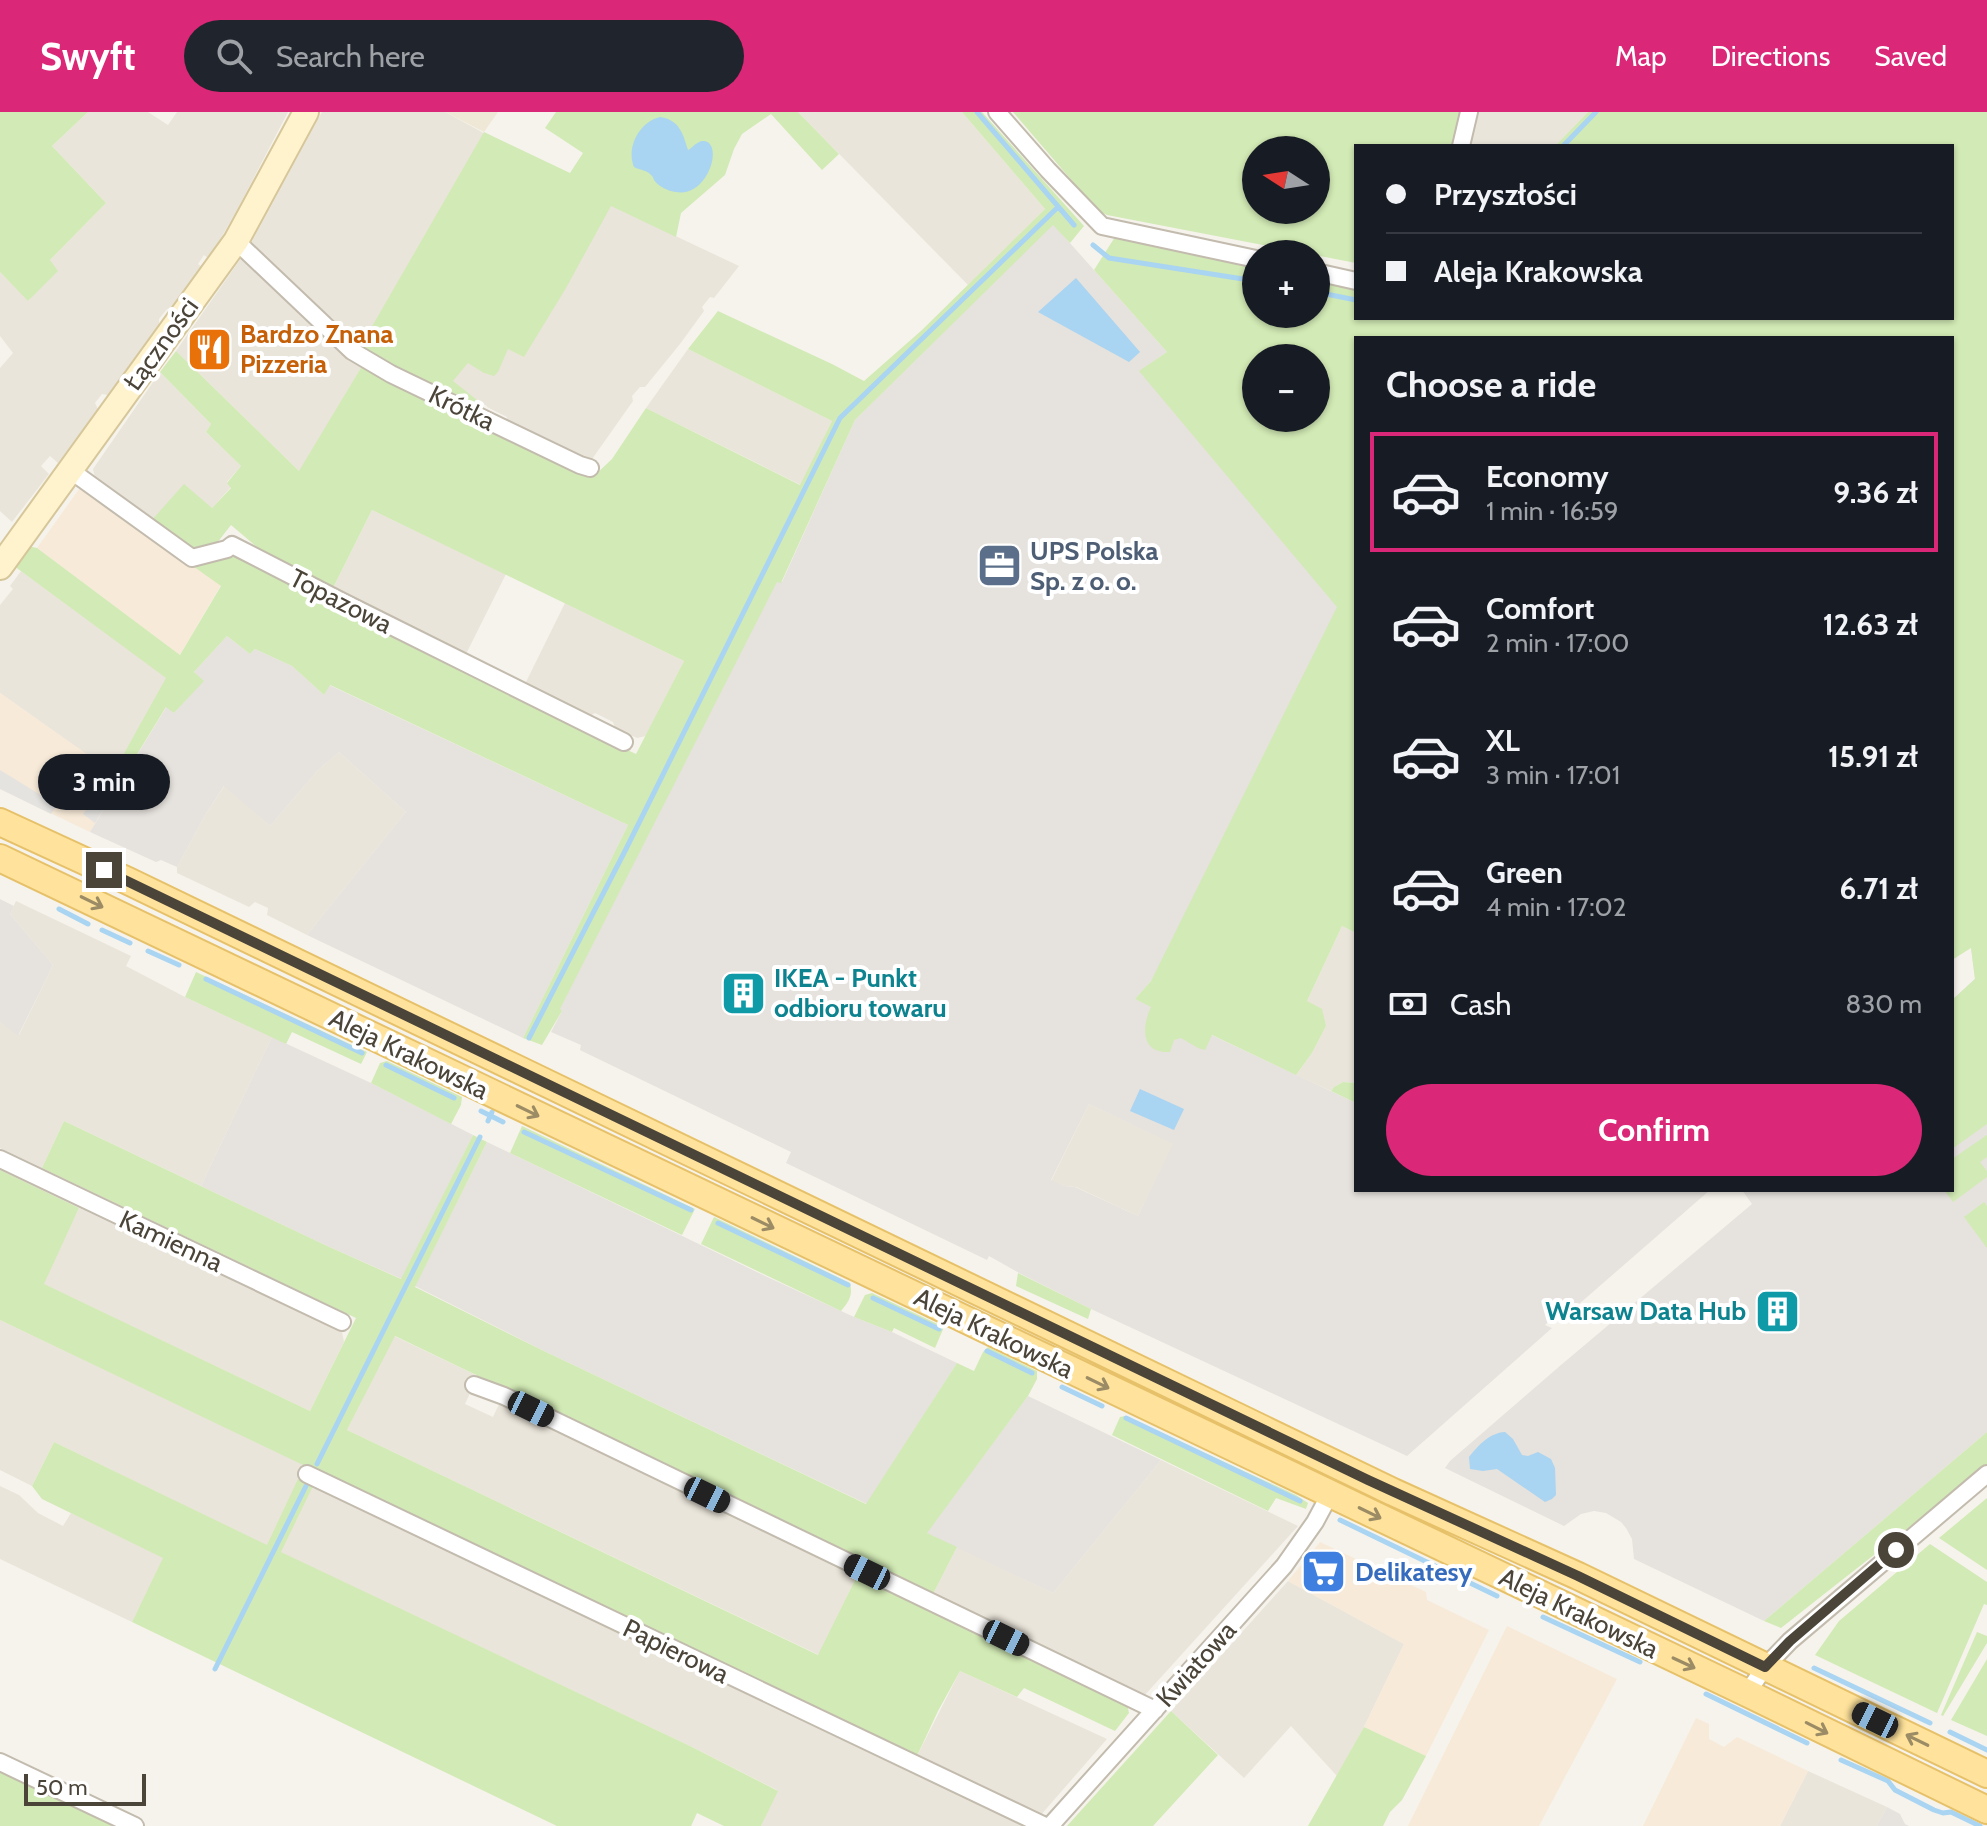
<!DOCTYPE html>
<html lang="en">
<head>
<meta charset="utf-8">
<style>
	:root { --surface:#171b24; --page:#20242c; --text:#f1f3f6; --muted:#9ea1a6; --line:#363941; --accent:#db2777 }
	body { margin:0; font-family:Cabin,sans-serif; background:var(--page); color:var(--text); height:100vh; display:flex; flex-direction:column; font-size:30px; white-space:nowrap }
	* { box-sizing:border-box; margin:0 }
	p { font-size:26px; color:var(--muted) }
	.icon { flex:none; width:44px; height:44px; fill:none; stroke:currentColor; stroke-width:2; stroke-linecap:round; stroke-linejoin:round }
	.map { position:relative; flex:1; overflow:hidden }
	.side { position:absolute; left:1354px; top:224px; width:600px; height:856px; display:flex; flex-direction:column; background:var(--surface); border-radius:0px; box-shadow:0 2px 6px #0004 }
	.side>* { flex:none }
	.top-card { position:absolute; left:1354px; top:32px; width:600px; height:176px; border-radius:0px; box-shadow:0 2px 6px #0004; display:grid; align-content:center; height:176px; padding:0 32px; background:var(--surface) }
	.needle { width:52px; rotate:282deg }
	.tools { position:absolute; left:1242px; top:24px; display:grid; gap:16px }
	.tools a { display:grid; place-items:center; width:88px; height:88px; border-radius:50%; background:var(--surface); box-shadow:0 2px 6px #0004; font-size:40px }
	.scale { position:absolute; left:24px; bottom:20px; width:122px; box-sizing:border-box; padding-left:8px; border:4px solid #4b4439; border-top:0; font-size:22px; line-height:28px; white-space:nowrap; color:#4b4439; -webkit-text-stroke:6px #fff; paint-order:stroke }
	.end { position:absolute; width:36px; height:36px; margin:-18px; border:10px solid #4b4439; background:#fff; box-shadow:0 0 0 4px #fff }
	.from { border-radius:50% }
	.bubble { position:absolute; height:56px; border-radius:28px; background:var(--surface); box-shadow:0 2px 6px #0004; font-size:26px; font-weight:700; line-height:56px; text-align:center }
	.car { position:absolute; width:24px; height:48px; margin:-24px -12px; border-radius:10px; box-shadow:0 0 6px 2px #0007; background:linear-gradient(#222 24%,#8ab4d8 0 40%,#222 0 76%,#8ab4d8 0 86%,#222 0) }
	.top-card b { display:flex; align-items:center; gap:28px; height:76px; font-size:30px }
	.top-card b+b { border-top:2px solid var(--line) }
	.top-card i { width:20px; height:20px; background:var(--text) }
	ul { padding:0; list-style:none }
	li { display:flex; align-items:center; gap:24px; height:120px; margin:0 16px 12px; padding:0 16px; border:4px solid transparent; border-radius:0px }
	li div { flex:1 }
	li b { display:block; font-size:30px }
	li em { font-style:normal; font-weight:700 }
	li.on { border-color:var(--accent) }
	li>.icon { width:72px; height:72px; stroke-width:1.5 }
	h2 { padding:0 32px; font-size:36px; line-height:96px }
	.pay { display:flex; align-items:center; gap:20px; height:88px; padding:0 32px; font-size:30px }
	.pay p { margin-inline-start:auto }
	.cta { display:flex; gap:16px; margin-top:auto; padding:16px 32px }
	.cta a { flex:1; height:92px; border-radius:48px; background:var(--accent); color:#fff; font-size:32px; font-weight:700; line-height:92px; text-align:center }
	header { display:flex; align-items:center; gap:48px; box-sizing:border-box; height:112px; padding:0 40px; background:var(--accent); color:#fff }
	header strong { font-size:38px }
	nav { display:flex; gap:44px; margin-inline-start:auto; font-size:28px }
	.search { width:560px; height:72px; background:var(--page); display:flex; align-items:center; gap:20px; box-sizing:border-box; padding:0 28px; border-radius:44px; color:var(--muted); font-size:30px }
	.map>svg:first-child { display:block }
	.residential { fill:#eae5da }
	.commercial { fill:#f7ead8 }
	.industrial { fill:#e6e2dd; fill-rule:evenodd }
	.education { fill:#efe8d6 }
	.green { fill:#d2eab5; fill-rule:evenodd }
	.parking { fill:#e5e3e0 }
	.water { fill:#a9d4f2 }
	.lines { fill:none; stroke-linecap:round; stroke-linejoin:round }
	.stream { stroke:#a9d4f2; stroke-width:5 }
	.street-casing { stroke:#c2bbae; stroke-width:20 }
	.secondary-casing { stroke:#d6c79b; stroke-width:28 }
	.primary-casing { stroke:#e6c16a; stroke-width:30 }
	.street { stroke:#fff; stroke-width:16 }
	.secondary { stroke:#fff3cd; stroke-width:24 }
	.primary { stroke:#ffe39c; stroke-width:26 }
	.oneway { stroke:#9c8c66 }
	.route { stroke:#4b4439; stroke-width:10 }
	.labels { text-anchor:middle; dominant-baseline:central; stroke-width:8; stroke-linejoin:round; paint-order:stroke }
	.food-label { font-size:26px; font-weight:bold; fill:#c56008; stroke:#fff; text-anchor:start }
	.street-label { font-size:26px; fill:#4b4439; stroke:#fff }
	.service-label { font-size:26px; font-weight:bold; fill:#4e5e75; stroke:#fff; text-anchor:start }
	.culture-label { font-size:26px; font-weight:bold; fill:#0d838f; stroke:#fff; text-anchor:start }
	.shop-label { font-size:26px; font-weight:bold; fill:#366cbe; stroke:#fff; text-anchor:start }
</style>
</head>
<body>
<header>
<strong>Swyft</strong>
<div class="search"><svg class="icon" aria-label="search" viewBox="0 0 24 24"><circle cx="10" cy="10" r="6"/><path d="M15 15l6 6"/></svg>Search here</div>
<nav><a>Map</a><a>Directions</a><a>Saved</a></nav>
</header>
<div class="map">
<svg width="1987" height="1714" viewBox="0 0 1987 1714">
	<rect width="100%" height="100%" fill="#f6f3ec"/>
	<path class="residential" d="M88,0H148L168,13L177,0H288L238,96L213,140L208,146L204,143L198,152L202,155L172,196L167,197L159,207V213L108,283L102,282L95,291L98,297L58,351L50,344L41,354L49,362L12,410L0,399V256L13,241L0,224V160L29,189L49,149L106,91L52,34Z
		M322,0H445L491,25L617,84L612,94L739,154L714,186L710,185L702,195L704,199L680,232L645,275H640L632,284L633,289L590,350L547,329L546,326L537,322L534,323L506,310L507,305L487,295V294L477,288L473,293L365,243L337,217L338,212L331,205H325L250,133Z
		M798,0H962L1045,97L968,173Z
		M1479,0H1588L1555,34H1470Z
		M244,142L362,254L300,360L176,239Z
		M688,237L832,309L801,373L646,296Z
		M160,260L211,312L206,320L241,354L227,370L231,375L212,396L151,409L95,366L93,357Z
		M372,398L506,462L466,542L333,476Z
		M21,459L167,566L113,661L0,581V493L13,477L10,474Z
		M565,491L684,549L646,624L637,626L615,616L613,610L595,601L590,604L525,572Z
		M339,640L406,700L307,823L267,803L268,796L255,790L249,795L177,761V755L205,703L225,673L270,714L317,659Z
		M16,789L131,844L126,854L185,885L272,925L201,1074L64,1009L42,1056L0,1036V910L19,923L53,853L10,802Z
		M1342,814L1356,821V971L1343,970L1334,975L1331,979L1296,963L1312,941L1326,914L1307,889Z
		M1089,992L1174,1032L1138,1104L1076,1075L1064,1074L1051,1069Z
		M79,1096L342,1220L344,1230L310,1299L43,1172Z
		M0,1208L309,1355L299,1366L313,1374L775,1595L783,1599L785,1597L1031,1714H761L777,1678L690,1634L280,1440L54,1330L32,1374L0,1358Z
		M394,1224L478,1264L465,1292L493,1305L500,1290L858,1462L819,1543L347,1318Z
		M1161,1348L1298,1414L1144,1584L933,1482L957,1435L1053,1481Z
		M0,1374L19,1383L38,1401L63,1414L71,1401L164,1446L132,1510L0,1447Z
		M1288,1469L1404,1532L1364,1615L1337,1664L1291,1614L1244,1666L1171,1599Z
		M960,1559L1107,1627L1040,1704L916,1646Z
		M1808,1659L1887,1695L1877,1714H1780Z"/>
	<path class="commercial" d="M82,373L221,473L180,543L37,436Z
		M0,581L122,667L90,720L0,677Z
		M1320,1430L1426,1480L1427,1488L1489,1518L1426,1644L1364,1615L1404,1532L1288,1469Z
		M1507,1514L1617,1567L1539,1714H1408Z
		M1696,1606L1709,1612V1627L1724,1635L1737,1625L1808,1659L1780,1714H1643Z"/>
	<path class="industrial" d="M1987,0V1320L1764,1509L1634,1447L1632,1427L1626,1416L1621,1410L1606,1401L1594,1399L1581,1402L1564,1414L1445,1356L1450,1349L1561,1253L1752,1092L1742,1078H1952V888L1975,867L1959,739L1952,736V226H1356V519L1151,869L1135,887L1356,991V1078H1710L1571,1199L1562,1195L1556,1211L1550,1208L1545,1213L1552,1216L1407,1344L1091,1197L1021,1162L989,1144L987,1148L786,1051L791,1040L584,940L580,938L581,933L551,920L562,899L559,898L777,469L782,470L855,308L1053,112L1167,240L1140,259L1408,206H1952V34ZM1256,246H1316V306H1256ZM1089,992L1173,1032L1138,1104L1075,1075L1064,1074L1051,1068Z
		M227,524L250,542L255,537L292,554L324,583L329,573L628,713L523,926L307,823L406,700L339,640L317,659L270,714L224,674L205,703L177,755L161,748L156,750L90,720L167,594L174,601L203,569L194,560Z
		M0,787L14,794L10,802L53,853L18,924L0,910Z
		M272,925L371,971L473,1023L402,1167L325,1133L201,1074Z
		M487,1030L759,1161L854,1205L892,1220L957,1251L867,1392L546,1240L415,1174Z
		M1028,1284L1161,1348L1053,1481L926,1421Z
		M1887,1695L1900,1702L1905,1712L1909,1714H1877Z"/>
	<path class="education" d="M445,0H498L484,20Z"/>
	<path class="green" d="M0,0H88L52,34L106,91L50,148L58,159L28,189L0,160Z
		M556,0H798L839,42L822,58L771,2L742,22L734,37L725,63L681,101L676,125L611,94L566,176L524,245L508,237L498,260L494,264L484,261L468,251L453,269L477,288L473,293L365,243L359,237L484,20L570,61L583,41L545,16Z
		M962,0H982L1084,114L1070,131L1053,113L855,308L781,471L777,470L560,897L562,899L542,933L523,926L628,713L330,573L324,583L292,554L255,537L250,542L227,524L194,560L204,569L174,601L166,595L122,667L113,661L166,566L14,454L28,434L37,436L180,543L221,474L190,452L239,443C367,518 503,578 636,642L684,549L372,398L333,476L265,442L231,413L213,436L194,439L151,409L184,372L212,396L231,376L227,371L241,354L206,320L211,312L160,260L176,239L299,359L362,254L588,363L594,364L612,347L646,296L800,373L832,309L688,237L718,199L832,252L864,269L922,218L1045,97Z
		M1013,0H1461L1452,34H1356V151L1107,103L1097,98ZM1256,38H1316V98H1256Z
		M1588,0H1987V1012L1952,1037V888L1975,867L1971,836L1952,848V226H1356V821L1342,814L1307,889L1322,897L1326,914L1312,941L1296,963L1212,923L1205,938L1198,936L1181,926L1174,928L1170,940C1140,942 1142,914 1151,895L1135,887L1151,869L1337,495L1139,259L1167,240L1094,158L1115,125L1256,155V202H1316V168L1356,176V206H1952V34H1555ZM1256,246H1316V306H1256Z
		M196,860L367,940L361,952L292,920L286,932L185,885Z
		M387,949L462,985L461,993L451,1012L371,971L380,951Z
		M1343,970L1356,971V991L1331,979L1334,975Z
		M64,1009L325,1133L401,1167L473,1023L487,1030L415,1175L546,1240L866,1392L957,1251L974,1259L983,1240L988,1235L1037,1259V1267L1028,1284L927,1421L957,1435L933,1482L395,1224L347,1318L818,1543L858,1462L1127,1592L1129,1601L1115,1619L1024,1576L1017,1585L960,1559L938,1599L916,1646L0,1208V1058L79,1096L44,1172L310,1299L356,1206L42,1056Z
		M522,1014L695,1097L682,1123L510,1041Z
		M1987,1023V1045L1980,1050L1987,1059V1065L1953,1090L1944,1078H1952V1047Z
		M1984,1090L1987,1094V1136L1964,1105Z
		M714,1105L850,1171C853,1184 849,1189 841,1199L701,1132Z
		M1018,1161L1091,1197L1088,1207L1016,1174Z
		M872,1181L944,1215L935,1236L894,1216L892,1220L854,1205L865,1183Z
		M1125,1304L1296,1383L1308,1391L1306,1397L1276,1386L1268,1399L1112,1323L1120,1305Z
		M1987,1320V1354L1781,1516L1764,1509Z
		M54,1330L267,1433L298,1367L313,1374L281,1440L690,1634L778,1679L761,1714H724L697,1701L691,1714H557L132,1510L163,1446L42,1387L32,1374Z
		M1987,1386V1458L1939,1426Z
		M1930,1432L1987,1470V1493L1984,1492L1937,1601L1815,1543L1839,1509Z
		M1977,1520L1987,1524V1531L1943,1604L1941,1603Z
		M1987,1547V1624L1951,1608Z
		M1171,1599L1218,1643L1153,1714H1067Z
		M1364,1615L1426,1644L1402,1688L1390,1700L1383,1714H1308Z
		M0,1659L113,1714H0Z"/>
	<path class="parking" d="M0,658L57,693L51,702L0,677Z
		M110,664L119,672L95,711L83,702Z"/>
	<path class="water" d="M660,5C680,8 683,22 688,38C692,36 698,28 704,29C724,31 708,86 676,80C668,79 659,75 654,68C653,66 653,64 651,63C647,58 639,58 634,55C626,36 639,10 660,5Z
		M1076,166L1140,240L1129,250L1038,200Z
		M1140,977L1184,997L1174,1018L1130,999Z
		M1505,1320L1513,1327L1522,1343L1528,1344L1538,1340L1551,1347L1555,1356L1556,1383L1552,1387L1545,1390L1497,1357L1483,1359L1470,1357L1469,1345C1479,1333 1489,1321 1505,1320Z"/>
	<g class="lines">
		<path class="stream" d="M977,0L1074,113
			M1563,34L1596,0
			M1093,133L1109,146L1256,169
			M1316,180L1356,188
			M59,797L88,812
			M102,818L130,831
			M148,839L179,853
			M206,867L362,941
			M529,926L626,737L840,306L1058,95
			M386,953L454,986
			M481,999L503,1010
			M488,1009L492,1000
			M524,1020L691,1098
			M718,1111L848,1173
			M873,1186L939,1217
			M987,1239L1032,1261
			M1062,1275L1102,1294
			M1126,1306L1300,1389
			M317,1352L480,1025
			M1340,1408L1497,1484
			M1543,1505L1640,1550
			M1814,1556L1930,1611
			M215,1557L306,1374
			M1706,1582L1807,1631
			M1950,1620L1987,1638
			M1841,1648L1888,1669L1895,1678L1934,1698L1943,1701L1951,1700L1980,1714"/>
		<defs>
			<path id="street" d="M997,0L1048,58L1102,114L1256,147
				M1461,34L1469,0
				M236,129L352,239L391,262L580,353L590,356
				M1316,160L1356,169
				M70,358L192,446L227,437L232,433L343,490L624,630
				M0,1047L342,1210
				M474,1273L504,1284L1155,1598
				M307,1362L1045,1714
				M1747,1581L1765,1555L1790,1529L1987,1362
				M0,1650L135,1714
				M1050,1714L1284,1454L1315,1410L1330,1382"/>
			<path id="secondary" d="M0,455L236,129L306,0"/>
			<path id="primary" d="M0,710L128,769L1393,1380L1578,1464L1987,1662
				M0,746L1747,1581L1987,1698"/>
		</defs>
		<use href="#street" class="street-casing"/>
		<use href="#secondary" class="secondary-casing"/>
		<use href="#primary" class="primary-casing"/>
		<use href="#street" class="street"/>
		<use href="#secondary" class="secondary"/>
		<use href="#primary" class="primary"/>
	</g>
	<defs><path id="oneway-shaft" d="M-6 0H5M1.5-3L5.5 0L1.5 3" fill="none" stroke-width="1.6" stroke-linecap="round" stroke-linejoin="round" transform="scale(2)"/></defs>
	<g class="oneway">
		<use href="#oneway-shaft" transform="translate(92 790) rotate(26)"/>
		<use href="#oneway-shaft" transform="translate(528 999) rotate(26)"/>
		<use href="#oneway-shaft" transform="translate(763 1111) rotate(26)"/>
		<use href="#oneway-shaft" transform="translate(1098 1271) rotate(26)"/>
		<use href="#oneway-shaft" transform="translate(1370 1401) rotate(26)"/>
		<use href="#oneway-shaft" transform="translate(1684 1551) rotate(25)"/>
		<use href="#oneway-shaft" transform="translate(1817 1616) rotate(27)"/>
		<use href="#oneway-shaft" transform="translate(1917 1628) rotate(-154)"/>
	</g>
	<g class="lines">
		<path class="route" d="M104,758L1368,1368L1578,1464L1765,1555L1790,1529L1896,1438"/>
	</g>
	<defs>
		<symbol id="restaurant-square" viewBox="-11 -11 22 22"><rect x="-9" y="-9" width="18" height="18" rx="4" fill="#e8710a" stroke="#fff"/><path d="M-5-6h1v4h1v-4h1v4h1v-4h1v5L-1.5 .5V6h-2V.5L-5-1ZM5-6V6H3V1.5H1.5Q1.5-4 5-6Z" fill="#fff"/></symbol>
		<symbol id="office-square" viewBox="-11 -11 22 22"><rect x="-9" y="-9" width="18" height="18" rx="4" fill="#5c6f8a" stroke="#fff"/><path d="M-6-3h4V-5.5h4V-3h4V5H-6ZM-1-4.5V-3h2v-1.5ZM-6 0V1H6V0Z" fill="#fff"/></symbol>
		<symbol id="building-square" viewBox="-11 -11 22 22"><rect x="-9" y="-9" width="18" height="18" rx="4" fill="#0f9aa8" stroke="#fff"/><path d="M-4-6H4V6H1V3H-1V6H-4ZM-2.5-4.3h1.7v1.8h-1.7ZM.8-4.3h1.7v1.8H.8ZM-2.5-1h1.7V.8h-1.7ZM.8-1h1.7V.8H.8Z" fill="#fff"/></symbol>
		<symbol id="supermarket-square" viewBox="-11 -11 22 22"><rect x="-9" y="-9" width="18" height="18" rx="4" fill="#3f7fe0" stroke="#fff"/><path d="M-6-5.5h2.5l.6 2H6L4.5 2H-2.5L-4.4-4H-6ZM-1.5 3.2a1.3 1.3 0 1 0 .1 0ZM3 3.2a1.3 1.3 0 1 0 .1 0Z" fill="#fff"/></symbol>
	</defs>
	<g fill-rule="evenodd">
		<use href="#restaurant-square" x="184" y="212" width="51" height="51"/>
		<use href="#office-square" x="974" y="428" width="51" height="51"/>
		<use href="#building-square" x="718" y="856" width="51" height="51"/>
		<use href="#building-square" x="1752" y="1174" width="51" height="51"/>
		<use href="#supermarket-square" x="1298" y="1434" width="51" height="51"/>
	</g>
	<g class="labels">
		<g class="food-label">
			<text x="240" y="222">Bardzo Znana<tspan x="240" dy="30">Pizzeria</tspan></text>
		</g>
		<g class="street-label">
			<text transform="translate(161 232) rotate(-54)">Łączności</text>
			<text transform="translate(462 296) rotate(26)">Krótka</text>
			<text transform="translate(341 489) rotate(27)">Topazowa</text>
			<text transform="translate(409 942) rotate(26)">Aleja Krakowska</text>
			<text transform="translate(171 1129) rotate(25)">Kamienna</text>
			<text transform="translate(994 1221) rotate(26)">Aleja Krakowska</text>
			<text transform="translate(1579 1501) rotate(26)">Aleja Krakowska</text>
			<text transform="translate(676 1539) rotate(26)">Papierowa</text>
			<text transform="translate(1196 1552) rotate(-48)">Kwiatowa</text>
		</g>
		<g class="service-label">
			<text x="1030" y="439">UPS Polska<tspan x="1030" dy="30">Sp. z o. o.</tspan></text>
		</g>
		<g class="culture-label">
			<text x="774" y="866">IKEA - Punkt<tspan x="774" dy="30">odbioru towaru</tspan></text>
			<text x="1746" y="1199" text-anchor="end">Warsaw Data Hub</text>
		</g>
		<g class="shop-label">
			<text x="1355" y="1460">Delikatesy</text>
		</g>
	</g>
</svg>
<div class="tools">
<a><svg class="needle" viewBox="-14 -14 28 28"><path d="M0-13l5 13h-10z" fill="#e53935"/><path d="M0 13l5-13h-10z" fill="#9ea1a6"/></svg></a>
<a>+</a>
<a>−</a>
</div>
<div class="scale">50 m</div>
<i class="end from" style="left:1896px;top:1438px"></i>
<i class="end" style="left:104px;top:758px"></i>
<div class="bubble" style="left:38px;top:642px;width:132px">3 min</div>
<i class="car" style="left:531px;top:1297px;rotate:116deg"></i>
<i class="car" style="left:707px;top:1383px;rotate:116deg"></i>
<i class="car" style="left:867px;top:1460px;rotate:296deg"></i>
<i class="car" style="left:1006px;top:1526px;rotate:116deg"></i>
<i class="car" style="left:1875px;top:1608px;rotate:296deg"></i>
<div class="top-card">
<b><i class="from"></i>Przyszłości</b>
<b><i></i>Aleja Krakowska</b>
</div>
<section class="side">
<h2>Choose a ride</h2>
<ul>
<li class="on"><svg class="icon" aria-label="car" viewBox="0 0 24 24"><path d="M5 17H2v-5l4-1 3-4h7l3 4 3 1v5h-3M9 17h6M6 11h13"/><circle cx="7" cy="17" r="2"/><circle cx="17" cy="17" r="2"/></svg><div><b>Economy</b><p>1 min · 16:59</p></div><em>9.36 zł</em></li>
<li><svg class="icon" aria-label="car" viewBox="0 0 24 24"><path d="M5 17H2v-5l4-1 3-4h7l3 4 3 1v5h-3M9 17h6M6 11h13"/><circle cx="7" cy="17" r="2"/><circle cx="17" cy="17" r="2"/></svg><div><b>Comfort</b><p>2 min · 17:00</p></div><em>12.63 zł</em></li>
<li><svg class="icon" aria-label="car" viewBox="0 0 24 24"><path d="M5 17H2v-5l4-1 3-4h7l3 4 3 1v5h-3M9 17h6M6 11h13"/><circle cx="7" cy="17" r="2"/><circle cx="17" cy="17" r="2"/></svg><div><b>XL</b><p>3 min · 17:01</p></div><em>15.91 zł</em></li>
<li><svg class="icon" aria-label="car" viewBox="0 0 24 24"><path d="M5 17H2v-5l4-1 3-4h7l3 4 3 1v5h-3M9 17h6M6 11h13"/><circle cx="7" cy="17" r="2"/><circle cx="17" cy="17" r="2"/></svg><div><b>Green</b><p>4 min · 17:02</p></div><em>6.71 zł</em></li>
</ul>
<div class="pay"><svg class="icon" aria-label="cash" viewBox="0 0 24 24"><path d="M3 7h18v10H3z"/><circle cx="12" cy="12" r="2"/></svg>Cash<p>830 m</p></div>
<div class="cta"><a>Confirm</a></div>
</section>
</div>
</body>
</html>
